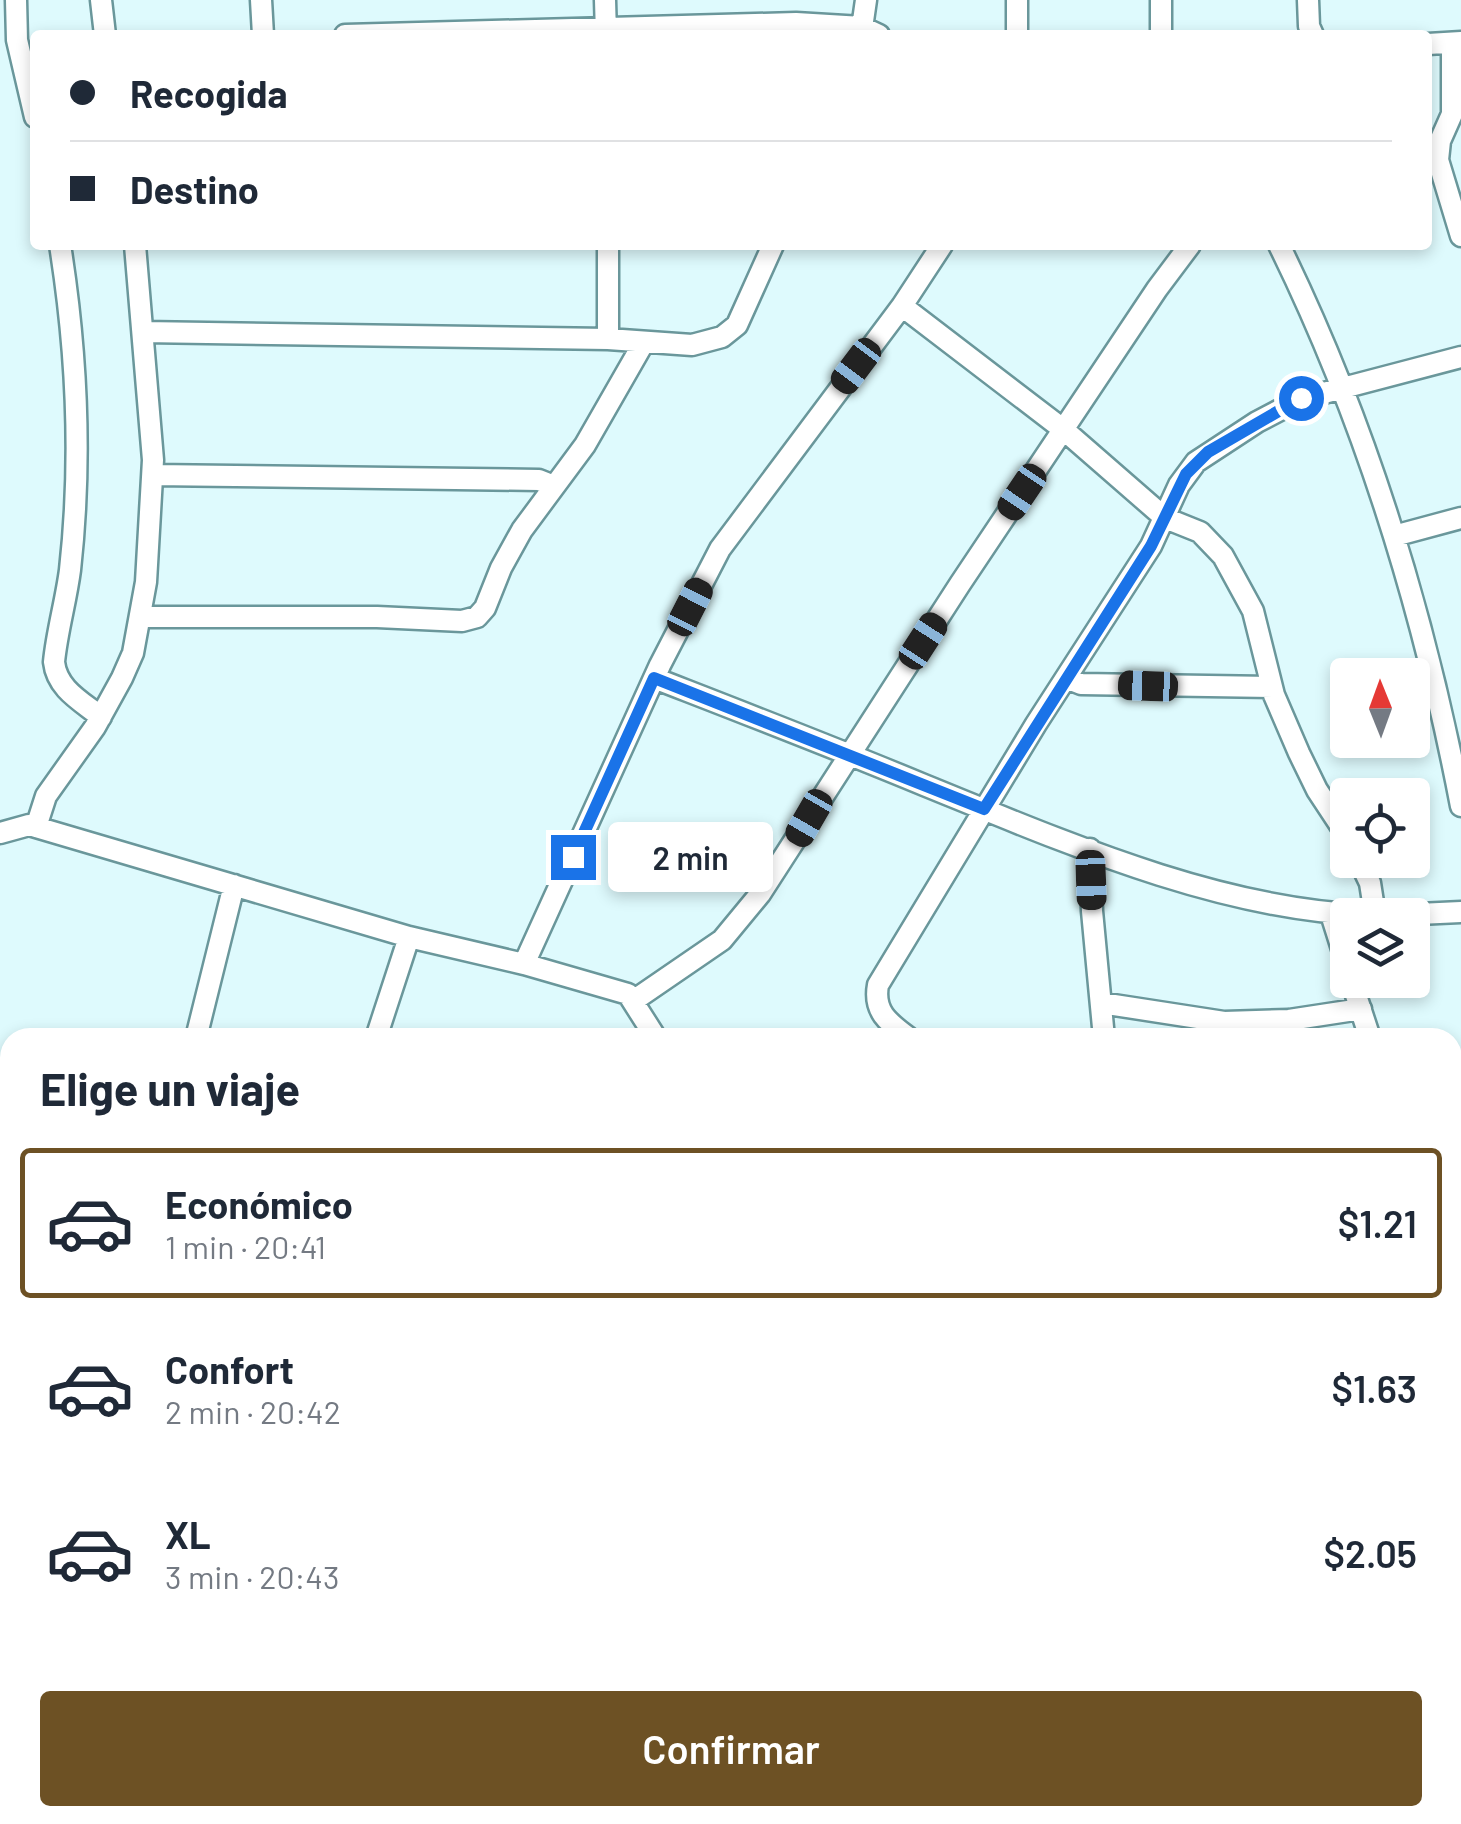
<!DOCTYPE html>
<html lang="es">
<head>
<meta charset="utf-8">
<style>
	:root { --surface:#fff; --page:#f2f2f3; --text:#1f2937; --muted:#747a83; --line:#e0e1e3; --accent:#6d5124 }
	body { margin:0; font-family:Barlow,sans-serif; background:var(--page); color:var(--text); height:100vh; display:flex; flex-direction:column; font-size:38px; white-space:nowrap }
	* { box-sizing:border-box; margin:0 }
	p { font-size:32px; color:var(--muted) }
	.icon { flex:none; width:55px; height:55px; fill:none; stroke:currentColor; stroke-width:2; stroke-linecap:round; stroke-linejoin:round }
	.map { position:relative; flex:1; overflow:hidden }
	.side { position:absolute; left:0px; top:1028px; width:1462px; height:798px; display:flex; flex-direction:column; background:var(--surface); border-radius:30px 30px 0 0; box-shadow:0 5px 15px #0003 }
	.side>* { flex:none }
	.guide { position:absolute; left:30px; top:30px; width:1402px; height:220px; border-radius:10px; box-shadow:0 5px 15px #0003; display:grid; align-content:center; height:220px; padding:0 40px; background:var(--surface) }
	.needle { width:65px; rotate:359deg }
	.tools { position:absolute; left:1330px; top:658px; display:grid; gap:20px }
	.tools a { display:grid; place-items:center; width:100px; height:100px; border-radius:10px; background:var(--surface); box-shadow:0 5px 15px #0003; font-size:50px }
	.end { position:absolute; width:45px; height:45px; margin:-22px; border:12px solid #1a73e8; background:#fff; box-shadow:0 0 0 5px #fff }
	.from { border-radius:50% }
	.bubble { position:absolute; height:70px; border-radius:10px; background:var(--surface); box-shadow:0 5px 15px #0003; font-size:32px; font-weight:600; line-height:70px; text-align:center }
	.car { position:absolute; width:30px; height:60px; margin:-30px -15px; border-radius:12px; box-shadow:0 0 8px 2px #0007; background:linear-gradient(#222 24%,#8ab4d8 0 40%,#222 0 76%,#8ab4d8 0 86%,#222 0) }
	.guide b { display:flex; align-items:center; gap:35px; height:95px; font-size:38px }
	.guide b+b { border-top:2px solid var(--line) }
	.guide i { width:25px; height:25px; background:var(--text) }
	ul { padding:0; list-style:none }
	li { display:flex; align-items:center; gap:30px; height:150px; margin:0 20px 15px; padding:0 20px; border:5px solid transparent; border-radius:10px }
	li div { flex:1 }
	li b { display:block; font-size:38px }
	li em { font-style:normal; font-weight:600 }
	li.active { border-color:var(--accent) }
	li>.icon { width:90px; height:90px; stroke-width:1.5 }
	h2 { padding:0 40px; font-size:45px; line-height:120px }
	.primary-button { display:flex; gap:20px; margin-top:auto; padding:20px 40px }
	.primary-button a { flex:1; height:115px; border-radius:10px; background:var(--accent); color:#fff; font-size:40px; font-weight:600; line-height:115px; text-align:center }
	.map>svg:first-child { display:block }
	.lines { fill:none; stroke-linecap:round; stroke-linejoin:round }
	.minor-casing { stroke:#6a979b; stroke-width:25 }
	.highway-casing { stroke:#6a979b; stroke-width:35 }
	.minor { stroke:#fff; stroke-width:20 }
	.highway { stroke:#fff; stroke-width:30 }
	.route { stroke:#1a73e8; stroke-width:12 }
</style>
</head>
<body>
<div class="map">
<svg width="1461" height="1824" viewBox="0 0 1461 1824">
	<rect width="100%" height="100%" fill="#defafd"/>
	<g class="lines">
		<defs>
			<path id="minor" d="M16,0L17,40L35,117
				M101,0L105,35
				M261,0L263,35
				M605,0L606,35
				M1161,0V35
				M1308,0L1309,26L1313,35
				M345,35L796,23L862,27L879,35
				M861,35L866,0
				M1017,35V0
				M1428,44L1461,42
				M1452,44V114L1440,141L1438,160L1461,236
				M60,245C77,352 82,462 70,570C66,601 57,631 54,662C57,689 81,701 101,717
				M608,245V339
				M1279,245C1366,422 1424,613 1461,806
				M902,306L1064,430L1165,518L1200,532L1223,556L1253,611L1274,695L1299,753L1317,790L1348,837
				M143,332L608,339L692,345L722,337L737,325L773,245
				M153,475L539,480L554,486
				M1394,536L1461,518
				M140,617H377L462,621L477,617L485,608L501,568L522,530L585,445L644,342
				M654,678C744,713 835,748 924,785C1062,841 1219,910 1368,915
				M1066,678L1081,684L1272,687
				M36,827L46,796L95,727L122,678L133,653L146,582L153,460L135,245
				M0,833L29,825L409,937
				M1090,849L1092,911L1104,1038
				M1359,860L1370,883L1375,915
				M1331,914L1348,968
				M1397,915L1461,912
				M524,964L628,994L656,1038
				M1351,980L1370,1038
				M633,1001L722,940L760,894L960,584L1157,289L1190,245
				M1101,1003L1224,1022L1289,1020L1361,1009
				M196,1038L234,885
				M376,1038L409,937L524,964L660,665L720,549L902,306L942,245
				M909,1038C889,1023 873,1012 878,985L1036,724L1151,546L1179,485L1196,462L1257,422L1301,399L1461,357
				M0,1095L10,1096
				M0,1271L10,1272
				M0,1445H10
				M1452,1737L1461,1740
				M211,1815L216,1824
				M413,1815L419,1824
				M699,1815L705,1824
				M1095,1815L1106,1824
				M1407,1815L1413,1824
				M232,1824L248,1815
				M1152,1824L1163,1815
				M1373,1824L1383,1815"/>
			<path id="highway" d="M1452,1219L1461,1214
				M642,1824L651,1815"/>
		</defs>
		<use href="#minor" class="minor-casing"/>
		<use href="#highway" class="highway-casing"/>
		<use href="#minor" class="minor"/>
		<use href="#highway" class="highway"/>
	</g>
	<g class="lines">
		<path class="route" d="M573,857L654,678L984,809L1151,546L1186,474L1208,452L1301,398"/>
	</g>
</svg>
<div class="tools">
<a><svg class="needle" viewBox="-14 -14 28 28"><path d="M0-13l5 13h-10z" fill="#e53935"/><path d="M0 13l5-13h-10z" fill="#747a83"/></svg></a>
<a><svg class="icon" aria-label="locate" viewBox="0 0 24 24"><circle cx="12" cy="12" r="6"/><path d="M12 2v4M12 18v4M2 12h4M18 12h4"/></svg></a>
<a><svg class="icon" aria-label="layers" viewBox="0 0 24 24"><path d="M12 4l9 5-9 5-9-5zM3 14l9 5 9-5"/></svg></a>
</div>
<i class="end from" style="left:1301px;top:398px"></i>
<i class="end" style="left:573px;top:857px"></i>
<div class="bubble" style="left:608px;top:822px;width:165px">2 min</div>
<i class="car" style="left:856px;top:366px;rotate:217deg"></i>
<i class="car" style="left:1022px;top:492px;rotate:214deg"></i>
<i class="car" style="left:690px;top:607px;rotate:27deg"></i>
<i class="car" style="left:923px;top:641px;rotate:33deg"></i>
<i class="car" style="left:1148px;top:686px;rotate:272deg"></i>
<i class="car" style="left:809px;top:818px;rotate:210deg"></i>
<i class="car" style="left:1091px;top:880px;rotate:178deg"></i>
<div class="guide">
<b><i class="from"></i>Recogida</b>
<b><i></i>Destino</b>
</div>
<section class="side">
<h2>Elige un viaje</h2>
<ul>
<li class="active"><svg class="icon" aria-label="car" viewBox="0 0 24 24"><path d="M5 17H2v-5l4-1 3-4h7l3 4 3 1v5h-3M9 17h6M6 11h13"/><circle cx="7" cy="17" r="2"/><circle cx="17" cy="17" r="2"/></svg><div><b>Económico</b><p>1 min · 20:41</p></div><em>$1.21</em></li>
<li><svg class="icon" aria-label="car" viewBox="0 0 24 24"><path d="M5 17H2v-5l4-1 3-4h7l3 4 3 1v5h-3M9 17h6M6 11h13"/><circle cx="7" cy="17" r="2"/><circle cx="17" cy="17" r="2"/></svg><div><b>Confort</b><p>2 min · 20:42</p></div><em>$1.63</em></li>
<li><svg class="icon" aria-label="car" viewBox="0 0 24 24"><path d="M5 17H2v-5l4-1 3-4h7l3 4 3 1v5h-3M9 17h6M6 11h13"/><circle cx="7" cy="17" r="2"/><circle cx="17" cy="17" r="2"/></svg><div><b>XL</b><p>3 min · 20:43</p></div><em>$2.05</em></li>
</ul>
<div class="primary-button"><a>Confirmar</a></div>
</section>
</div>
</body>
</html>
